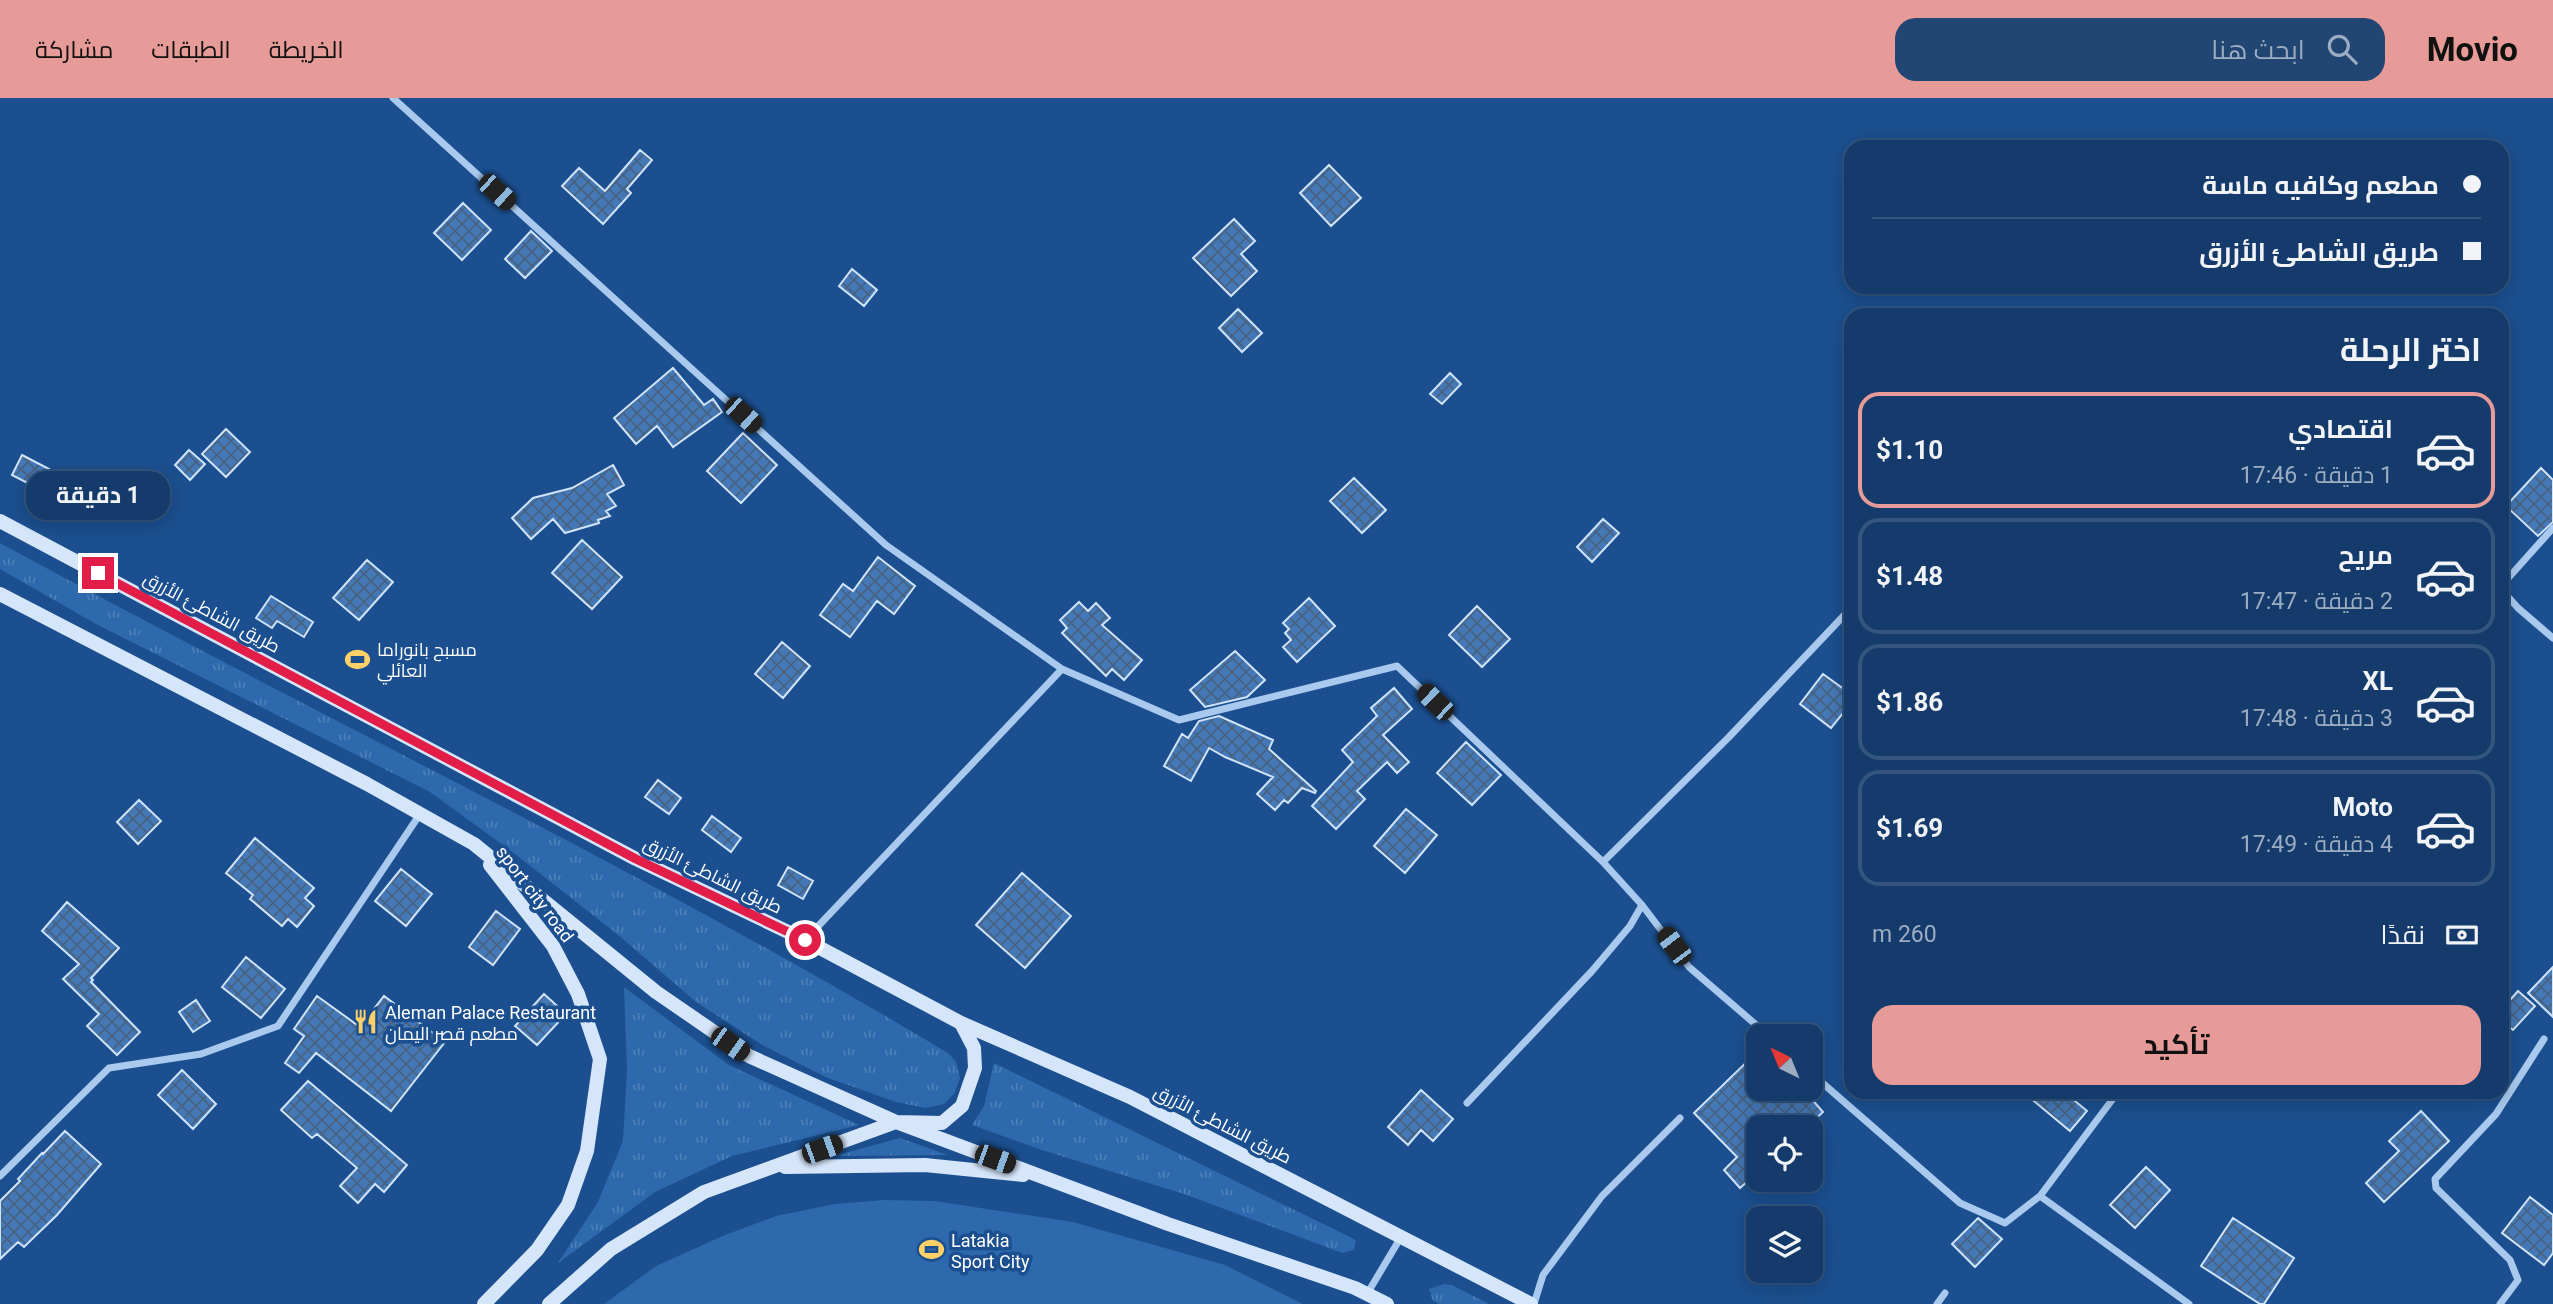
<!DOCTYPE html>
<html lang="ar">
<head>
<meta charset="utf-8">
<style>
	:root { --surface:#143b6b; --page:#214673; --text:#f1f3f6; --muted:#9dadc1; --line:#33557e; --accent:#e69b98 }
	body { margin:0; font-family:Roboto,Cairo,sans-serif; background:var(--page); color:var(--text); direction:rtl; height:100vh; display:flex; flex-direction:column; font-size:26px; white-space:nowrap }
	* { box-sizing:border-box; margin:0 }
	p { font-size:23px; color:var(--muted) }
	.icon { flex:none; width:38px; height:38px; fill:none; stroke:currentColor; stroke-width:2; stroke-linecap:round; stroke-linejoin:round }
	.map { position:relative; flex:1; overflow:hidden; direction:ltr }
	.side { position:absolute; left:1844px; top:210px; width:665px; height:791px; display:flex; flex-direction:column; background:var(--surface); border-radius:21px; box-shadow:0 4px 18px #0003,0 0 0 2px var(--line); direction:rtl }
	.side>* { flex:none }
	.banner { position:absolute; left:1844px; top:42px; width:665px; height:154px; border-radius:21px; box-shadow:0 4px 18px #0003,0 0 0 2px var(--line); direction:rtl; display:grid; align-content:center; height:154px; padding:0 28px; background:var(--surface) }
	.needle { width:46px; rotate:317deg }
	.controls { position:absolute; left:1746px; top:926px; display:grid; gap:14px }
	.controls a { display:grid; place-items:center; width:77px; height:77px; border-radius:14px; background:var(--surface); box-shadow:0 4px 18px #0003,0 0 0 2px var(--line); font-size:35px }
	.end { position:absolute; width:32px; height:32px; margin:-16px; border:9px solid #e11d48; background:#fff; box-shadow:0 0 0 4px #fff }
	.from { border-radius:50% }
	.bubble { position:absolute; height:49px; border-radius:21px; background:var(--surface); box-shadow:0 4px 18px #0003,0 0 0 2px var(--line); font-size:23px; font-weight:700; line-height:49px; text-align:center; direction:rtl }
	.car { position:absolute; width:21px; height:42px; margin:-21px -10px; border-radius:9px; box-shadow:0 0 5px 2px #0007; background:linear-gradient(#222 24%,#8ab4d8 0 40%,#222 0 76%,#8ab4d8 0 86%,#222 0) }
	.banner b { display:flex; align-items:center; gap:24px; height:66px; font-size:26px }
	.banner b+b { border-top:2px solid var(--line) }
	.banner i { width:18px; height:18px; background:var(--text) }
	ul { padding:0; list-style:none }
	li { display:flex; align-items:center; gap:21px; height:116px; margin:0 14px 10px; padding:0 14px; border:4px solid var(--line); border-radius:21px }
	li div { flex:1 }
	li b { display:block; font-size:26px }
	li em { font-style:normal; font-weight:700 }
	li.on { border-color:var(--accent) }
	li>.icon { width:63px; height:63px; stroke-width:1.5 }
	h2 { padding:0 28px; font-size:32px; line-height:84px }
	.pay { display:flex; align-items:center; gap:18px; height:77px; padding:0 28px; font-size:26px }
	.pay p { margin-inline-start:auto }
	.button { display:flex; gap:14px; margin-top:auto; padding:14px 28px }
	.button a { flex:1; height:80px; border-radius:21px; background:var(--accent); color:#111; font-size:28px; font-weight:700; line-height:80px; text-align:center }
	header { display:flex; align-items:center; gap:42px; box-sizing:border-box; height:98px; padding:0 35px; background:var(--accent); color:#111 }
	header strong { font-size:33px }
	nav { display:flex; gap:38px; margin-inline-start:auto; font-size:24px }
	.search { width:490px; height:63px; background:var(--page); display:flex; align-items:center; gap:18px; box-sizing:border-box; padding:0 24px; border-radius:21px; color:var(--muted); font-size:26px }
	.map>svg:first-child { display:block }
	.grass { fill:url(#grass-tufts) }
	.pitch { fill:#2e69ad }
	.building { fill:url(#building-cross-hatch); stroke:#cfe3fa; stroke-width:2 }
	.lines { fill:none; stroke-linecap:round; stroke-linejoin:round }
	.minor { stroke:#a9c9ee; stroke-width:7 }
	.secondary { stroke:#d6e6fa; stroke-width:14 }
	.route { stroke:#e11d48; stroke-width:9 }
	.labels { text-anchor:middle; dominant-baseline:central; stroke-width:7; stroke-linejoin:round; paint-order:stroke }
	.street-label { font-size:18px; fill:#fff; stroke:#1b4f8f }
	.poi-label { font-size:18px; fill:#fff; stroke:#1b4f8f; text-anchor:start }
</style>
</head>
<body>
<header>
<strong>Movio</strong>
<div class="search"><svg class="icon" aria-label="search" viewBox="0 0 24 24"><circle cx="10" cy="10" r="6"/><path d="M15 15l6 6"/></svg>ابحث هنا</div>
<nav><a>الخريطة</a><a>الطبقات</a><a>مشاركة</a></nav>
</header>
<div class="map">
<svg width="2553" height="1206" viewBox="0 0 2553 1206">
	<defs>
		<pattern id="grass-tufts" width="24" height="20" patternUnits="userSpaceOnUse" patternTransform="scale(1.75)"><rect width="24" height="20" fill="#2e69ad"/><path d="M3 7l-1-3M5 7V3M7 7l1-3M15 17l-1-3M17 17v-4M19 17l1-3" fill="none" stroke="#4d80b9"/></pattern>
		<pattern id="building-cross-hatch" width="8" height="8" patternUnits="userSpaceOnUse" patternTransform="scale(1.75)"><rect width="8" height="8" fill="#4478b7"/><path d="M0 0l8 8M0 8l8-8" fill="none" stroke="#486282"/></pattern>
	</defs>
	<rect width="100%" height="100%" fill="#1b4f8f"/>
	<path class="grass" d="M0,445C315,617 640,770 948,955L956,964L960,980L954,996L944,1006L925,1010L896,1004L828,980L764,948L696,904L617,836L515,756L430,694L96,526L0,471Z
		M624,889L729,967L859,1027L732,1058L655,1094L558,1165L598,1104L623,1043L627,972Z
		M994,965L1352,1140L1356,1143L1354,1152L1342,1155L1184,1096L1042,1052L972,1027L984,1008Z
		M900,1040L948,1057L834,1058Z
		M1444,1186L1452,1187L1489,1206H1439L1433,1203L1429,1191Z"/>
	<path class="pitch" d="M884,1102L935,1103L1073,1124L1225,1167L1303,1206H604L656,1168L725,1137L776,1118L835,1106Z"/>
	<path class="building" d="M640,52L652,62L627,91L631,95L603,126L562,88L579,70L605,93Z
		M1329,67L1361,100L1331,128L1300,95Z
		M463,105L491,132L462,162L434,135Z
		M1234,121L1255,143L1241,156L1257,173L1231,198L1193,160Z
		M531,133L552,153L525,180L505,161Z
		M852,171L877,192L864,208L839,188Z
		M1238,211L1262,235L1242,254L1219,230Z
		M673,270L704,307L713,301L722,314L673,349L657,328L636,346L614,320Z
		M1450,275L1461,286L1442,306L1430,296Z
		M226,331L250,354L226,379L202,356Z
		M743,335L777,367L741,405L707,373Z
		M189,352L205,366L190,382L175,367Z
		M22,357L49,371L39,391L12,377Z
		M613,367L624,387L607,396L616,408L606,413L610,418L598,422L599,425L565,435L553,421L531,441L512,420L533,400L572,390Z
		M2541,370L2553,382V424L2538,438L2506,408Z
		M1354,380L1386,412L1362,435L1330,403Z
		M1603,421L1619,435L1592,464L1577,449Z
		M582,442L622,479L592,511L552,475Z
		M878,459L915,488L894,516L877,503L850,539L820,517L843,486L853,493Z
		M367,462L393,484L359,522L333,500Z
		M271,498L313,524L304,539L277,523L272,530L256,520Z
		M1309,500L1335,528L1297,564L1283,549L1291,542L1285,535L1289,531L1283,525Z
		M1079,504L1088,513L1096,505L1110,520L1102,527L1142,562L1124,582L1112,571L1106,578L1062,535L1067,530L1060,522Z
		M1477,508L1510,541L1482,569L1449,537Z
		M782,544L810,568L783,600L755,576Z
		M1235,553L1265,582L1247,599L1205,609L1190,592Z
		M1823,576L1852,597V604L1831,630L1800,606Z
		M1394,590L1412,611L1383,637L1409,664L1397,675L1387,664L1357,693L1365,701L1336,731L1312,708L1353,664L1342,652L1377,618L1371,610Z
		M1219,618L1273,642L1269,651L1316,693L1315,695L1302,690L1288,705L1284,702L1275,712L1257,696L1273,679L1225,659L1209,650L1191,683L1164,668L1182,636L1188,640L1199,623Z
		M1466,644L1501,677L1472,707L1437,675Z
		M658,682L681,700L669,716L645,699Z
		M139,702L161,723L138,746L117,724Z
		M1406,711L1437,737L1405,775L1374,748Z
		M712,718L741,740L731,754L702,732Z
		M255,740L314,790L305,800L314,808L297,829L288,821L282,828L250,801L253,797L226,775Z
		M788,769L813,783L803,801L778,787Z
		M401,771L432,796L406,828L375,803Z
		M1022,775L1071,818L1025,870L976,827Z
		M67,804L119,850L91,880L93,882L91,884L140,934L117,957L87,928L99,916L63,881L79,866L42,833Z
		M496,813L520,831L493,867L469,849Z
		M246,859L285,891L261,920L222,889Z
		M2553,869V919L2528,895Z
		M2518,893L2535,908L2513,932L2502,923V911Z
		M544,896L566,916L537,947L515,928Z
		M317,898L360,929L384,898L445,944L391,1013L316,955L299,975L285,965L304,938L294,931Z
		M196,902L210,923L193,934L179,914Z
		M1759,952V990H1802L1823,1014L1807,1029H1759V1073L1740,1090L1724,1072L1737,1059L1694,1015Z
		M182,972L216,1006L193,1031L158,997Z
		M308,983L407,1067L384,1094L375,1086L358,1105L340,1088L357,1070L317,1036L312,1040L281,1012Z
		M1421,992L1453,1021L1433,1043L1421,1032L1408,1047L1388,1029Z
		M2023,994H2064L2087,1013L2070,1033Z
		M2421,1013L2449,1043L2384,1104L2366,1085L2399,1053L2389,1043Z
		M65,1033L101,1066L57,1117L24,1149L18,1144L0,1161V1103L20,1083L18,1081L42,1055L43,1056Z
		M2146,1069L2170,1092L2135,1130L2110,1107Z
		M2530,1099L2553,1117V1155L2544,1167L2502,1135Z
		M1978,1120L2002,1141L1975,1169L1952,1146Z
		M2233,1120L2294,1160L2264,1206H2260L2201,1168Z"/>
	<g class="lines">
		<path class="minor" d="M393,0L886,447L1062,571L1179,622L1397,568L1603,764L1642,807L1689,869L1769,938
			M2502,487L2553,430
			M2502,492L2518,510L2553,540
			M1603,764L1729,639L1852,509
			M805,842L1062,571
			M1811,975L1960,1105L2005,1125L2040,1098L2118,994
			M1467,1005L1592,873L1630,828L1642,807
			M0,1078L109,970L201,956L278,928L420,716
			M2040,1098L2189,1206
			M1367,1196L1401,1139
			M1534,1206L1543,1177L1602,1098L1680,1020
			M1937,1206L1945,1195
			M2500,1206L2518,1182L2510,1162L2436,1090L2435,1081L2496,1016L2544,941"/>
		<path class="secondary" d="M0,423L636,761L805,842L961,925L1130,999L1531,1206
			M0,496L367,686L474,746L656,894L749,958L896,1024L1168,1126L1355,1190L1387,1206
			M785,1069L925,1067L1023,1077
			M484,1206L537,1152L568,1107L587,1053L600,961L578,896L553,848L490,767
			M549,1206L611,1151L704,1094L896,1024L942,1025L962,1008L975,970L974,950L961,925"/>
	</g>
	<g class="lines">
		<path class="route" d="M98,475L636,761L805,842"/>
	</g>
	<defs>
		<symbol id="stadium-bare" viewBox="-9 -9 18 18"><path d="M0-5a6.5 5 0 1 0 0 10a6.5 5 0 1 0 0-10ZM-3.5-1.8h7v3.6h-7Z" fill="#ffd166" stroke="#1b4f8f" stroke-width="2.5" paint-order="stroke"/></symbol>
		<symbol id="restaurant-bare" viewBox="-9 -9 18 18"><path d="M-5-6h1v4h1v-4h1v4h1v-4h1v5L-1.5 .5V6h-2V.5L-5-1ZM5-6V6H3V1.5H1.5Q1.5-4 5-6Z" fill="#ffd166" stroke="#1b4f8f" stroke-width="2.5" paint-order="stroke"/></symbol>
	</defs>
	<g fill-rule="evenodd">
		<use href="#stadium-bare" x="340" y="544" width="35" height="35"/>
		<use href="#restaurant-bare" x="348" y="906" width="35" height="35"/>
		<use href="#stadium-bare" x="914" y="1134" width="35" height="35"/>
	</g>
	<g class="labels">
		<g class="street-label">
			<text transform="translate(212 514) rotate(28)">طريق الشاطئ الأزرق</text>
			<text transform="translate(713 777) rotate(26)">طريق الشاطئ الأزرق</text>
			<text transform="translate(535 796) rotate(53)">sport city road</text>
			<text transform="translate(1223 1026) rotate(27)">طريق الشاطئ الأزرق</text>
		</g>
		<g class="poi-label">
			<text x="377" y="551">مسبح بانوراما<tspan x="377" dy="21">العائلي</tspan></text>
			<text x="385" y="914">Aleman Palace Restaurant<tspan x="385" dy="21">مطعم قصر اليمان</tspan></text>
			<text x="951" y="1142">Latakia<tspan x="951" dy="21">Sport City</tspan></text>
		</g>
	</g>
</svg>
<div class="controls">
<a><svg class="needle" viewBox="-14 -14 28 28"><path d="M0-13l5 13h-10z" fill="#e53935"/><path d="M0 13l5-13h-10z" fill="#9dadc1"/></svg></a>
<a><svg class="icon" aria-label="locate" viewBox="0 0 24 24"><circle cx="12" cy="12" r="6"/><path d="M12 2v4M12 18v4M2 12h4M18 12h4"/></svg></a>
<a><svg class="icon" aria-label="layers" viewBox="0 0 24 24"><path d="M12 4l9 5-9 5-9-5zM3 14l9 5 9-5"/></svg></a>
</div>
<i class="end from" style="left:805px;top:842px"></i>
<i class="end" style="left:98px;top:475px"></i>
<div class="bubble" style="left:26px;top:373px;width:144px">1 دقيقة</div>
<i class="car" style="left:497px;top:94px;rotate:132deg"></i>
<i class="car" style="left:743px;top:317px;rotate:132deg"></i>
<i class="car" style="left:1435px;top:604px;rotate:314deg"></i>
<i class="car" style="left:1674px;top:848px;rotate:323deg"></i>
<i class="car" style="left:730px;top:946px;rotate:125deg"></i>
<i class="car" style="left:822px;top:1051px;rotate:70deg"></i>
<i class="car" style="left:995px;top:1061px;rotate:110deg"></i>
<div class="banner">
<b><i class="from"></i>مطعم وكافيه ماسة</b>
<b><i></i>طريق الشاطئ الأزرق</b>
</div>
<section class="side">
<h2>اختر الرحلة</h2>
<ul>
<li class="on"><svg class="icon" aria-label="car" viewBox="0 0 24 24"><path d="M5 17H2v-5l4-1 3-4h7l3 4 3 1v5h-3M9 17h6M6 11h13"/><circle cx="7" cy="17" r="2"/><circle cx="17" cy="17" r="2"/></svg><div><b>اقتصادي</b><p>1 دقيقة · 17:46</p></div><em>$1.10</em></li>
<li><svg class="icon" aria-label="car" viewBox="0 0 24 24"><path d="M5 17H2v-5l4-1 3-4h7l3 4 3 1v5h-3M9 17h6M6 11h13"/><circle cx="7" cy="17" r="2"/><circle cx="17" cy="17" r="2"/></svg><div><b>مريح</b><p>2 دقيقة · 17:47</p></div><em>$1.48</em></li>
<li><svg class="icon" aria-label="car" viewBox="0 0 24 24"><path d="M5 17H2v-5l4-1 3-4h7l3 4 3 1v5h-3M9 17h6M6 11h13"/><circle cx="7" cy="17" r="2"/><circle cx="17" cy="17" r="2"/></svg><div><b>XL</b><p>3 دقيقة · 17:48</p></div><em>$1.86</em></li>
<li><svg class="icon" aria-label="car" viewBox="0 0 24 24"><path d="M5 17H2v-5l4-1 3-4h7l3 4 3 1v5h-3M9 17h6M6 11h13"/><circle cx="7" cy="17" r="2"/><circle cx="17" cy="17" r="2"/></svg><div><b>Moto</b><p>4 دقيقة · 17:49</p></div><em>$1.69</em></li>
</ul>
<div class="pay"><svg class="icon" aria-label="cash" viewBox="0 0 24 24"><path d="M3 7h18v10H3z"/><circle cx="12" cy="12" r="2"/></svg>نقدًا<p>260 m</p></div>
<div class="button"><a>تأكيد</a></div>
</section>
</div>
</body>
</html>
